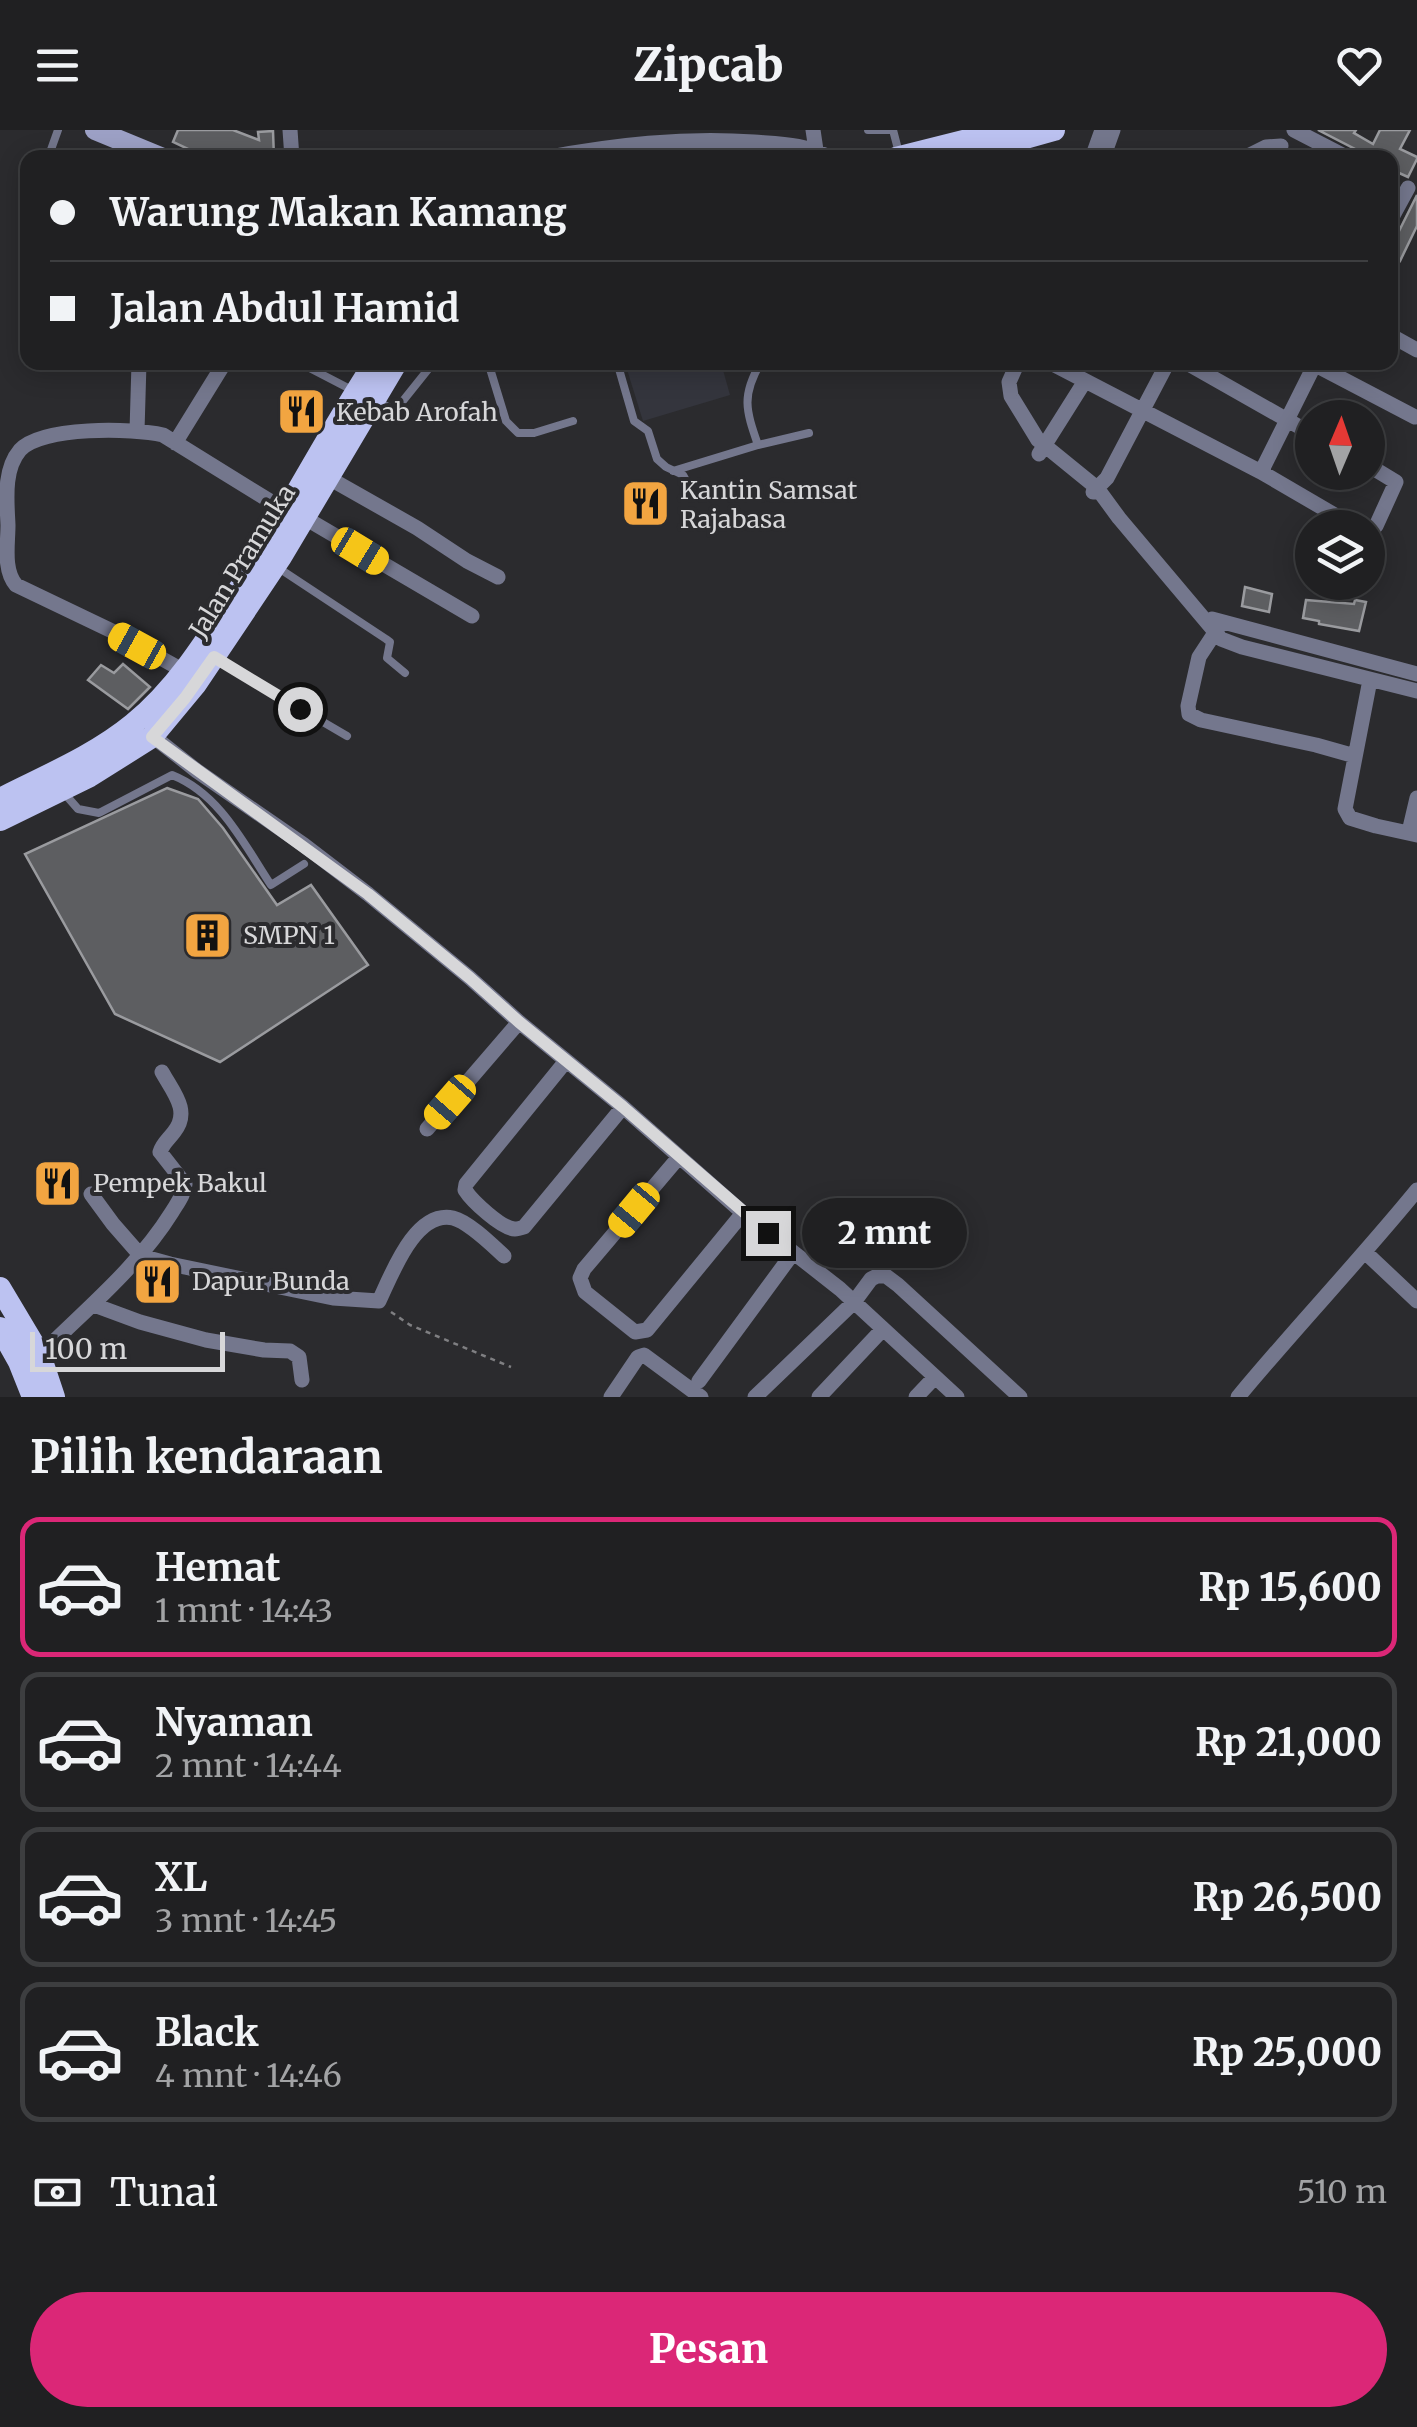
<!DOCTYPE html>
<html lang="id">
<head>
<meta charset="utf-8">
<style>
	:root { --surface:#202022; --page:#2d2d2f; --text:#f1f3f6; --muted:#a2a3a5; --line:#3d3e40; --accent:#db2777 }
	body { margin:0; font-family:Merriweather,serif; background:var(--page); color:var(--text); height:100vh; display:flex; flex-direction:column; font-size:38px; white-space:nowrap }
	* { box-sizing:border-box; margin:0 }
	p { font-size:32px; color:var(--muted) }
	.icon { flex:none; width:55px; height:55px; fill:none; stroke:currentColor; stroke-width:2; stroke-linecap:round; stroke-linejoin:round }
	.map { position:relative; height:1267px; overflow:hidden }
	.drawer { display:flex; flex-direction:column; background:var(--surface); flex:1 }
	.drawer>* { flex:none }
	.top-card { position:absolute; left:20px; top:20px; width:1378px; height:220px; border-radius:20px; box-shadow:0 5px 25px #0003,0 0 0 2px var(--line); display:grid; align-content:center; height:220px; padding:0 30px; background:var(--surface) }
	.needle { width:65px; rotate:2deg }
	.controls { position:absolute; left:1295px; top:270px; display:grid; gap:20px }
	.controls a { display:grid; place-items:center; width:90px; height:90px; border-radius:50%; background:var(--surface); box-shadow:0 5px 25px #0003,0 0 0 2px var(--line); font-size:50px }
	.scale { position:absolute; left:30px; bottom:25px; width:195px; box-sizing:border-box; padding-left:10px; border:5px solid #d7d7d9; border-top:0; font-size:28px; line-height:35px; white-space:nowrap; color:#d7d7d9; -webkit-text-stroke:8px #2b2b2e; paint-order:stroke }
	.end { position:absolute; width:45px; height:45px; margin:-22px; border:12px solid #d7d7d9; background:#111; box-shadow:0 0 0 5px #111 }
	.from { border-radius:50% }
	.bubble { position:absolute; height:70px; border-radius:35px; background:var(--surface); box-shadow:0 5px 25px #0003,0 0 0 2px var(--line); font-size:32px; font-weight:800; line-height:70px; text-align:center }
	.car { position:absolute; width:30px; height:60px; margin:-30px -15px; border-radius:12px; box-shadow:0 0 8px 2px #0007; background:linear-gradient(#f5c518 24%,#345 0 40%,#f5c518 0 76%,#345 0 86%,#f5c518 0) }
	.top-card b { display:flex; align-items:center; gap:35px; height:95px; font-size:38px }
	.top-card b+b { border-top:2px solid var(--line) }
	.top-card i { width:25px; height:25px; background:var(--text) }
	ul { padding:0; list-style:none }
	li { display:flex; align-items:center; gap:30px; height:140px; margin:0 20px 15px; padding:0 10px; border:5px solid var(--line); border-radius:20px }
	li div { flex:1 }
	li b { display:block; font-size:38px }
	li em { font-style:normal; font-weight:800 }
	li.on { border-color:var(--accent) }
	li>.icon { width:90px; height:90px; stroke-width:1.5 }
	h2 { padding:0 30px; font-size:45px; line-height:120px }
	.pay { display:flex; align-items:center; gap:25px; height:110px; padding:0 30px; font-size:38px }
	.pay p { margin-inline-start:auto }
	.action { display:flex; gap:20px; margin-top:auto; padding:20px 30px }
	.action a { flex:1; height:115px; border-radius:60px; background:var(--accent); color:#fff; font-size:40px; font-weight:800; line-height:115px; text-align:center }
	header { display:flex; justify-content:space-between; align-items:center; height:130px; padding:0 30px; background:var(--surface); font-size:45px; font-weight:800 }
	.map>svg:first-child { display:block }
	.built { fill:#34353d }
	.building { fill:#5d5e61; stroke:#9a9b9f; stroke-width:2.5 }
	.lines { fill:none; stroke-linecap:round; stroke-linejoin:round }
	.path { stroke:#7f7f82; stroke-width:2.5; stroke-dasharray:5 5; stroke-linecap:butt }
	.lane { stroke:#74778d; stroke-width:8 }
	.street { stroke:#74778d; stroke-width:15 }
	.secondary { stroke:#9da1c6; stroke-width:20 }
	.primary { stroke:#bcc2f1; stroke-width:22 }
	.route { stroke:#d7d7d9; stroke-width:12 }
	.labels { text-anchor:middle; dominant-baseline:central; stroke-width:8; stroke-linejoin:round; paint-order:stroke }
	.poi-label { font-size:25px; fill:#d7d7d9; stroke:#2b2b2e; text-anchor:start }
	.street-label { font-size:25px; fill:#d7d7d9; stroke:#2b2b2e }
</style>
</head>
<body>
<header><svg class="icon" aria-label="menu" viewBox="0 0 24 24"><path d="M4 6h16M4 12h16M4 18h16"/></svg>Zipcab<svg class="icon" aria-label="heart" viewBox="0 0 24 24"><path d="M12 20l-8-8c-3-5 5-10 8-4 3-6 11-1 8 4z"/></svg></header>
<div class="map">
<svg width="1417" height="1267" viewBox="0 0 1417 1267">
	<rect width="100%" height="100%" fill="#2b2b2e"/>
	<path class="built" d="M625,233H721L730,265L643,291Z"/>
	<path class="building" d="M178,0H233L259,10L258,2L273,1L274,28H207L173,12Z
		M1318,0H1356L1354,3L1373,14L1380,0H1410L1400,19L1417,27V29L1408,47L1390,39V28H1376L1365,24Z
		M1417,65V96L1400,131L1390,126V104L1396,107Z
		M1245,457L1272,464L1269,482L1242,476Z
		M1306,470L1354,474L1355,470L1366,472L1359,501L1319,494V491L1303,488Z
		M123,534L150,557L128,579L88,550L101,535L114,543Z
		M167,658L198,669L223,698L277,775L311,755L368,835L220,932L115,884L25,724Z"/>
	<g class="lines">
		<path class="path" d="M391,1182L410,1195L511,1237"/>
		<path class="lane" d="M868,0H892
			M893,0L899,23
			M48,28L58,0
			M298,232L352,260
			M488,232L506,291L518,303H534L573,291
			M617,232L634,291L648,301L657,329L666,337L683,345L695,367
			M377,271L390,278L398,277L434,232
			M758,315C746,280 741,266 761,232
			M673,341L758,315L809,303
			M277,437L386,509L390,512L387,528L405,543
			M217,530L347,606
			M64,663L78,679L99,683L172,645C220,664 244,714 271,755L304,734"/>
		<path class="street" d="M290,0L292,28
			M813,0L816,20
			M1294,0L1348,28
			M544,28C614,15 683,7 754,12C780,14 807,14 830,28
			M1092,28L1102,0
			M1103,28L1113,0
			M1244,28L1266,17L1281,16
			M1390,91L1408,58
			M1390,205L1417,220
			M1018,232L1009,252L1011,266L1038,310L1097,358L1119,388L1221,509L1242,517L1417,561
			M1049,232L1261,342L1357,398
			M1185,232L1312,304
			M1310,232L1415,287
			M137,301L139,233
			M175,313L225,232
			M1039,324L1085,251
			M1368,335L1396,352L1376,396L1368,401
			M1261,342L1316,232
			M327,347L417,398L467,431L498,447
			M1093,362L1107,348L1168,232
			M305,388L472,486
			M1212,489L1417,544
			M1222,492L1199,527L1188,576L1189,584L1201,590L1316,615L1355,626
			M184,541L112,501L16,455C3,440 8,414 8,395C7,371 3,340 20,320C42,296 133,298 163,305L286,381
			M1370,550L1345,679L1350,688L1376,696L1417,705
			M145,600L197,641L304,715L368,764L470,848L519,892L623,977L743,1083L840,1159L957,1267
			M1409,702L1417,668
			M566,931L466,1054L465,1060C472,1071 502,1099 515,1099C518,1099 521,1098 524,1097L623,977
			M427,999L519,892
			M679,1027L584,1139L580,1148L585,1162L635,1202L647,1200L743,1083
			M91,1064L113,1094L141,1126L170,1134L333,1168L379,1171C392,1144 415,1080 453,1088C469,1092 492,1115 504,1126
			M1366,1123L1417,1171
			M94,1175L140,1192L206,1210L264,1220L290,1221L299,1227L302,1250
			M40,1225C86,1179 137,1138 172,1082C178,1072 184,1065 185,1054L160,1022C163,1013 168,1010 174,1002C191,981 173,962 162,942
			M699,1251L793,1123
			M611,1267L638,1227L644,1225L701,1267
			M755,1267L854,1172L871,1149L877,1146H886L898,1155L1020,1267
			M819,1267L883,1199
			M916,1267L935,1247
			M1238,1267C1296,1197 1359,1131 1417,1060"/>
		<path class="secondary" d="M95,0L163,28"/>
		<path class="primary" d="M990,18L1054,0
			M896,28L1007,0
			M0,669C45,646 94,626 133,594C174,561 205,513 233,469C283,391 324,310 375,232
			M0,690L90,646L152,607L196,554L281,427L397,232
			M0,1158L40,1225L54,1267
			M0,1198L19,1232L33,1267"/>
	</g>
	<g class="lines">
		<path class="route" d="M300,579L214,527L185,568L152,607L368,764L470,848L519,892L623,977L768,1103"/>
	</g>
	<defs>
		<symbol id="restaurant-square" viewBox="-11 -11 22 22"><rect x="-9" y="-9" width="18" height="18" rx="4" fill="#f2a541" stroke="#2b2b2e"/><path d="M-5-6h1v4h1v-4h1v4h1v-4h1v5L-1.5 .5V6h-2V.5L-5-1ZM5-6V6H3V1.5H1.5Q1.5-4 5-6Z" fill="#111"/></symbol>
		<symbol id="building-square" viewBox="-11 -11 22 22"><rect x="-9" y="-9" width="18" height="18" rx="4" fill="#f2a541" stroke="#2b2b2e"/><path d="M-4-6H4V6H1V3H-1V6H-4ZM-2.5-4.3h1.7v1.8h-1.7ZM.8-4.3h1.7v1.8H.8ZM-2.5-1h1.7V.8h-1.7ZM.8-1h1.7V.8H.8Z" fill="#111"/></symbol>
	</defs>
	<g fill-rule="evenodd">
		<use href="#restaurant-square" x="274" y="254" width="55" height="55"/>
		<use href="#restaurant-square" x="618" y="346" width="55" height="55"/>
		<use href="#building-square" x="180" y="778" width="55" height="55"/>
		<use href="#restaurant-square" x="30" y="1026" width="55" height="55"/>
		<use href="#restaurant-square" x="130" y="1124" width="55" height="55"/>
	</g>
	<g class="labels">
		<g class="poi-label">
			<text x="336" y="282">Kebab Arofah</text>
			<text x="680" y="360">Kantin Samsat<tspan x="680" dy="29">Rajabasa</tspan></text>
			<text x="243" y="805">SMPN 1</text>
			<text x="93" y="1053">Pempek Bakul</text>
			<text x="192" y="1151">Dapur Bunda</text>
		</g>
		<g class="street-label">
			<text transform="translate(242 431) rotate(-58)">Jalan Pramuka</text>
		</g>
	</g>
</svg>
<div class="controls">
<a><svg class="needle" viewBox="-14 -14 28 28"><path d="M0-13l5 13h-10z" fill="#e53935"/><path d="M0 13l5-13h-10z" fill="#a2a3a5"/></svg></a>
<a><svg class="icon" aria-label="layers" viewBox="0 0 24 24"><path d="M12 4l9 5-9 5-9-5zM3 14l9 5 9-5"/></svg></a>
</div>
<div class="scale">100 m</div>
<i class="end from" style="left:300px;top:579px"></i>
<i class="end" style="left:768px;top:1103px"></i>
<div class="bubble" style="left:802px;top:1068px;width:165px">2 mnt</div>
<i class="car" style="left:360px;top:421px;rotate:121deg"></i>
<i class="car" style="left:137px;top:516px;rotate:299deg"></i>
<i class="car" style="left:450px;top:972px;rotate:221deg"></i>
<i class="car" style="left:634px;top:1080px;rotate:220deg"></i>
<div class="top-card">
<b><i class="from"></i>Warung Makan Kamang</b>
<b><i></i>Jalan Abdul Hamid</b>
</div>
</div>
<section class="drawer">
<h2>Pilih kendaraan</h2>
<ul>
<li class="on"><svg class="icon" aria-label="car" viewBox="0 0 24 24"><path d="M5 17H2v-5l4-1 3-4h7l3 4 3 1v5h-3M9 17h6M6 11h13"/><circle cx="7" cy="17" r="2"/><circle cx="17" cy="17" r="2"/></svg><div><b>Hemat</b><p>1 mnt · 14:43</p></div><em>Rp 15,600</em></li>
<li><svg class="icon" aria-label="car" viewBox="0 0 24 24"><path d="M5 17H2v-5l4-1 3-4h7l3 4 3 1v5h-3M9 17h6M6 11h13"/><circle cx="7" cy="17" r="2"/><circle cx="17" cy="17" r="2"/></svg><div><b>Nyaman</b><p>2 mnt · 14:44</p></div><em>Rp 21,000</em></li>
<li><svg class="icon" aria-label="car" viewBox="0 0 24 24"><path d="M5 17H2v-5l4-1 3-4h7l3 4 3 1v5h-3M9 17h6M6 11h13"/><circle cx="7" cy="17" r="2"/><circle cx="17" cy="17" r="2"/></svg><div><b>XL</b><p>3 mnt · 14:45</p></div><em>Rp 26,500</em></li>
<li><svg class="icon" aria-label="car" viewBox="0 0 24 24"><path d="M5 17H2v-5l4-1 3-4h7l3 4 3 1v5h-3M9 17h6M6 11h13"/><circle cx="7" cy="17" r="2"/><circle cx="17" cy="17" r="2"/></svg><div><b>Black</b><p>4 mnt · 14:46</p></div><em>Rp 25,000</em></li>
</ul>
<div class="pay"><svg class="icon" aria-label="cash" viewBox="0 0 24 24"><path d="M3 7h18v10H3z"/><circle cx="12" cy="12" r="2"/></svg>Tunai<p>510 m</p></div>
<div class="action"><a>Pesan</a></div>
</section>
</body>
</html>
